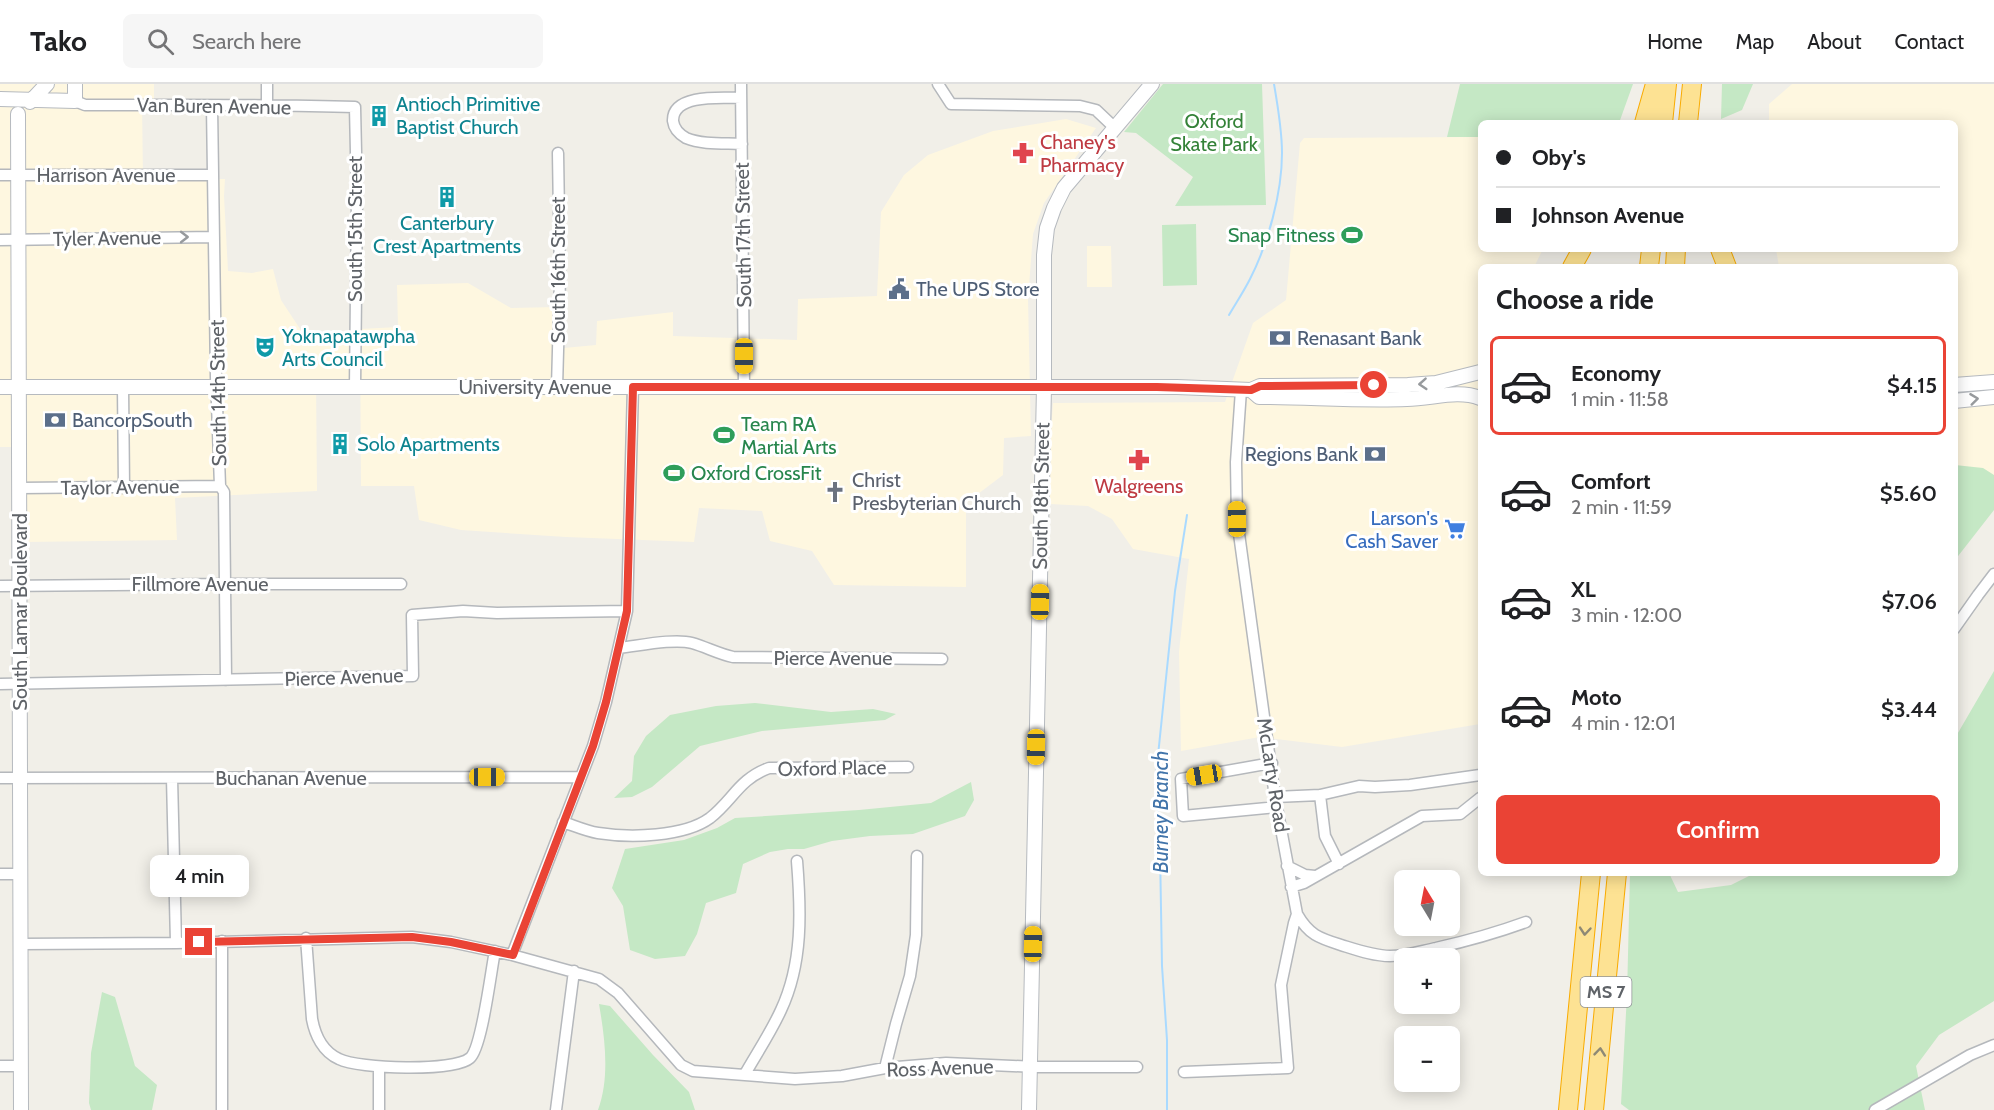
<!DOCTYPE html>
<html lang="en">
<head>
<meta charset="utf-8">
<style>
	:root { --surface:#fff; --page:#f6f6f6; --text:#202124; --muted:#757577; --line:#e0e0e0; --accent:#ea4335 }
	body { margin:0; font-family:Cabin,sans-serif; background:var(--page); color:var(--text); height:100vh; display:flex; flex-direction:column; font-size:22px; white-space:nowrap }
	* { box-sizing:border-box; margin:0 }
	p { font-size:20px; color:var(--muted) }
	.icon { flex:none; width:33px; height:33px; fill:none; stroke:currentColor; stroke-width:2; stroke-linecap:round; stroke-linejoin:round }
	.map { position:relative; flex:1; overflow:hidden }
	.details { position:absolute; left:1478px; top:180px; width:480px; height:612px; display:flex; flex-direction:column; background:var(--surface); border-radius:9px; box-shadow:0 3px 15px #0003 }
	.details>* { flex:none }
	.hud { position:absolute; left:1478px; top:36px; width:480px; height:132px; border-radius:9px; box-shadow:0 3px 15px #0003; display:grid; align-content:center; height:132px; padding:0 18px; background:var(--surface) }
	.needle { width:39px; rotate:350deg }
	.controls { position:absolute; left:1394px; top:786px; display:grid; gap:12px }
	.controls a { display:grid; place-items:center; width:66px; height:66px; border-radius:9px; background:var(--surface); box-shadow:0 3px 15px #0003; font-size:30px }
	.end { position:absolute; width:27px; height:27px; margin:-14px; border:8px solid #ea4335; background:#fff; box-shadow:0 0 0 3px #fff }
	.from { border-radius:50% }
	.bubble { position:absolute; height:42px; border-radius:9px; background:var(--surface); box-shadow:0 3px 15px #0003; font-size:20px; font-weight:600; line-height:42px; text-align:center }
	.car { position:absolute; width:18px; height:36px; margin:-18px -9px; border-radius:8px; box-shadow:0 0 4px 2px #0007; background:linear-gradient(#f5c518 24%,#345 0 40%,#f5c518 0 76%,#345 0 86%,#f5c518 0) }
	.hud b { display:flex; align-items:center; gap:21px; height:57px; font-size:22px }
	.hud b+b { border-top:2px solid var(--line) }
	.hud i { width:15px; height:15px; background:var(--text) }
	ul { padding:0; list-style:none }
	li { display:flex; align-items:center; gap:18px; height:99px; margin:0 12px 9px; padding:0 6px; border:3px solid transparent; border-radius:9px }
	li div { flex:1 }
	li b { display:block; font-size:22px }
	li em { font-style:normal; font-weight:600 }
	li.on { border-color:var(--accent) }
	li>.icon { width:54px; height:54px; stroke-width:1.5 }
	h2 { padding:0 18px; font-size:27px; line-height:72px }
	.button { display:flex; gap:12px; margin-top:auto; padding:12px 18px }
	.button a { flex:1; height:69px; border-radius:9px; background:var(--accent); color:#fff; font-size:24px; font-weight:600; line-height:69px; text-align:center }
	header { display:flex; align-items:center; gap:36px; box-sizing:border-box; height:84px; padding:0 30px; background:var(--surface); border-bottom:2px solid var(--line) }
	header strong { font-size:28px }
	nav { display:flex; gap:33px; margin-inline-start:auto; font-size:21px }
	.search { width:420px; height:54px; background:var(--page); display:flex; align-items:center; gap:15px; box-sizing:border-box; padding:0 21px; border-radius:9px; color:var(--muted); font-size:22px }
	.map>svg:first-child { display:block }
	.commercial { fill:#fef7e0 }
	.green { fill:#c5e8c5 }
	.lines { fill:none; stroke-linecap:round; stroke-linejoin:round }
	.stream { stroke:#aadaff; stroke-width:2 }
	.street-casing { stroke:#b5b8bc; stroke-width:13 }
	.secondary-casing { stroke:#b6babf; stroke-width:16 }
	.highway-casing { stroke:#f9ab00; stroke-width:20 }
	.street { stroke:#fff; stroke-width:10 }
	.secondary { stroke:#fff; stroke-width:14 }
	.highway { stroke:#fde293; stroke-width:18 }
	.oneway { stroke:#979a9d }
	.oneway2 { stroke:#8e8975 }
	.route { stroke:#ea4335; stroke-width:8 }
	.labels { text-anchor:middle; dominant-baseline:central; stroke-width:6; stroke-linejoin:round; paint-order:stroke }
	.shield { fill:#fff; stroke:#8f9295; stroke-width:1.5 }
	.shield-label { font-size:18px; font-weight:bold; fill:#5f6368 }
	.culture-label { font-size:20px; fill:#0d838f; stroke:#fff; text-anchor:start }
	.street-label { font-size:20px; fill:#5f6368; stroke:#fff }
	.park-label { font-size:20px; fill:#348238; stroke:#fff }
	.health-label { font-size:20px; fill:#be3a42; stroke:#fff; text-anchor:start }
	.leisure-label { font-size:20px; fill:#27864d; stroke:#fff; text-anchor:start }
	.service-label { font-size:20px; fill:#4e5e75; stroke:#fff; text-anchor:start }
	.worship-label { font-size:20px; fill:#5b616d; stroke:#fff; text-anchor:start }
	.shop-label { font-size:20px; fill:#366cbe; stroke:#fff; text-anchor:end }
	.water-label { font-size:21px; font-style:italic; fill:#4174aa; stroke:#fff }
</style>
</head>
<body>
<header>
<strong>Tako</strong>
<div class="search"><svg class="icon" aria-label="search" viewBox="0 0 24 24"><circle cx="10" cy="10" r="6"/><path d="M15 15l6 6"/></svg>Search here</div>
<nav><a>Home</a><a>Map</a><a>About</a><a>Contact</a></nav>
</header>
<div class="map">
<svg width="1994" height="1026" viewBox="0 0 1994 1026">
	<rect width="100%" height="100%" fill="#f1efe8"/>
	<path class="commercial" d="M0,0H154V16L142,18L143,95H225L224,112L228,187L252,189L273,185L281,216L308,257L350,255V296H316L317,407L175,414L177,456L26,458V363H0Z
		M1792,0H1994V399L1955,422L1954,183H1779L1776,165H1954V39H1769V20Z
		M1066,35L1096,44L1044,119L1033,150L1028,215L1031,352L1004,354L1003,391L966,419V503L834,501L812,467L770,457L762,427L699,424L694,458L566,453L461,446L419,436L414,402H361L360,245L398,243L397,201L468,199L511,224L557,223L553,265L596,261L597,237L673,228V252L797,256L798,215L877,212L881,128L904,91L928,71L993,47Z
		M1480,53V165H1543L1534,183H1480V640L1342,663L1260,653L1181,667L1179,568L1189,475L1133,465L1112,435L1088,422L1050,420V359L1053,319L1225,318L1253,239L1286,216L1300,59L1304,54Z
		M1087,162H1111L1112,203H1087Z"/>
	<path class="green" d="M1163,0H1262L1266,121L1175,122L1193,93L1136,49L1124,48Z
		M1460,0H1633L1619,39H1480V53H1447Z
		M1722,0H1753L1742,26L1721,35Z
		M1196,140L1197,201L1163,202L1162,141Z
		M1955,381L1983,384L1994,391V426L1955,476Z
		M1994,587V917L1939,951L1916,982L1925,1026H1629L1621,1020L1627,911L1630,789H1669L1678,808L1731,801L1755,789H1954L1955,654Z
		M755,619L831,628L873,625L896,630L885,636L762,647L700,662L652,703L632,713L614,714L632,697L634,672L646,652L670,631L716,622Z
		M971,698L974,716L965,732L913,750L870,752L832,757L804,765H788L770,768L743,780L736,809L706,819L697,850L685,872L655,875L630,866L623,822L612,804L625,765L684,756L717,744L735,734L859,726L931,719Z
		M102,908L115,913L135,982L157,1001L152,1026H91L89,1019L91,969Z
		M599,920L610,922L653,971L689,1008L695,1026H598C610,993 605,955 599,920Z"/>
	<g class="lines">
		<path class="stream" d="M1229,231C1236,219 1244,207 1250,195C1268,160 1282,109 1282,69C1282,46 1278,23 1274,0
			M1167,1026V956L1162,882L1160,767L1156,691L1175,507L1187,431"/>
		<defs>
			<path id="street" d="M267,0V20
				M741,0L744,303
				M938,0L951,20L1080,22L1096,26L1115,44
				M741,14C724,14 672,9 673,37C674,45 679,50 686,54C703,61 725,59 742,60
				M75,17L85,21C175,21 265,20 355,23L357,114L355,303
				M212,22L216,293L220,402L224,408L226,596
				M0,91H212
				M0,156L214,153
				M123,303L124,404
				M557,303L560,194L558,69
				M1241,306L1236,378L1237,435L1275,713L1297,830C1309,851 1319,854 1341,861C1357,866 1374,872 1390,872C1406,872 1421,867 1436,864C1467,857 1496,849 1526,838
				M20,404L220,402
				M0,502L226,500H401
				M1954,545L1978,511L1994,490
				M619,564C638,562 674,554 692,559C706,563 719,570 733,573L942,575
				M0,600L413,592L412,531L463,527L497,529L627,527
				M1272,679L1181,695L1183,732L1277,723
				M0,694L581,693
				M172,694L176,859
				M1320,711L1325,752L1339,780
				M1275,713L1320,711L1359,702L1375,703L1410,701L1480,691
				M563,738C575,742 586,747 598,749C630,754 684,753 710,734C733,716 739,695 769,684L908,683
				M1287,782L1305,791L1315,792
				M0,790H21
				M1291,803L1304,799L1422,732L1460,730L1480,714
				M306,854L312,935C315,951 323,968 339,975C359,985 454,988 470,974C482,964 491,886 495,867
				M222,857V1026
				M21,860L176,859L412,853L451,858L512,871L599,895L618,909L681,981L693,987L795,995L842,992L885,984L946,979L1036,983H1137
				M512,871L593,662L606,618L627,527L633,303
				M0,982H21
				M885,984L896,940L910,892L916,851L917,772
				M1184,988L1288,984L1281,901L1294,839L1297,830
				M745,990C757,969 771,948 781,926C803,879 801,827 797,777
				M379,1026V983
				M556,1026L574,887
				M1875,1026L1970,971L1994,961"/>
			<path id="secondary" d="M0,15L75,17V0
				M30,18L47,0
				M18,30L21,1026
				M1954,301L1994,298
				M0,303H1177L1251,306L1260,302L1408,301L1436,299L1480,288
				M1251,306L1259,313C1308,313 1358,317 1407,315C1432,315 1457,305 1480,314
				M1954,317L1994,313
				M1029,1026L1044,303V171L1047,144L1054,124L1064,104L1152,0"/>
			<path id="highway" d="M1644,39L1655,0
				M1663,39L1667,0
				M1688,39L1692,0
				M1720,165L1727,183
				M1572,183L1582,165
				M1649,183L1651,165
				M1675,183L1676,165
				M1568,1026L1591,789
				M1594,1026L1617,789"/>
		</defs>
		<use href="#street" class="street-casing"/>
		<use href="#secondary" class="secondary-casing"/>
		<use href="#highway" class="highway-casing"/>
		<use href="#street" class="street"/>
		<use href="#secondary" class="secondary"/>
		<use href="#highway" class="highway"/>
	</g>
	<defs><path id="oneway-chevron" d="M-2-3.5L2.5 0L-2 3.5" fill="none" stroke-width="1.6" stroke-linecap="round" stroke-linejoin="round" transform="scale(1.5)"/></defs>
	<g class="oneway">
		<use href="#oneway-chevron" transform="translate(184 153)"/>
		<use href="#oneway-chevron" transform="translate(1423 300) rotate(176)"/>
		<use href="#oneway-chevron" transform="translate(1974 315) rotate(-7)"/>
	</g>
	<g class="oneway2">
		<use href="#oneway-chevron" transform="translate(1585 847) rotate(95)"/>
		<use href="#oneway-chevron" transform="translate(1600 968) rotate(-84)"/>
	</g>
	<g class="lines">
		<path class="route" d="M199,858L412,853L451,858L513,871L593,662L606,618L627,527L633,303H1157L1251,306L1260,302L1374,301"/>
	</g>
	<defs>
		<symbol id="building-bare" viewBox="-9 -9 18 18"><path d="M-4-6H4V6H1V3H-1V6H-4ZM-2.5-4.3h1.7v1.8h-1.7ZM.8-4.3h1.7v1.8H.8ZM-2.5-1h1.7V.8h-1.7ZM.8-1h1.7V.8H.8Z" fill="#0f9aa8" stroke="#fff" stroke-width="2.5" paint-order="stroke"/></symbol>
		<symbol id="pharmacy-bare" viewBox="-9 -9 18 18"><path d="M-2-6h4v4h4v4h-4v4h-4v-4h-4v-4h4Z" fill="#e0444e" stroke="#fff" stroke-width="2.5" paint-order="stroke"/></symbol>
		<symbol id="stadium-bare" viewBox="-9 -9 18 18"><path d="M0-5a6.5 5 0 1 0 0 10a6.5 5 0 1 0 0-10ZM-3.5-1.8h7v3.6h-7Z" fill="#2e9e5b" stroke="#fff" stroke-width="2.5" paint-order="stroke"/></symbol>
		<symbol id="civic-bare" viewBox="-9 -9 18 18"><path d="M-.6-6.5H3V-4.5H.6V-3L4-1V1h2V6H-6V1h2V-1L-.6-3ZM-1.2 2.5V6h2.4V2.5Z" fill="#5c6f8a" stroke="#fff" stroke-width="2.5" paint-order="stroke"/></symbol>
		<symbol id="bank-bare" viewBox="-9 -9 18 18"><path d="M-6-4H6V4H-6ZM0-2.3a2.3 2.3 0 1 0 0 4.6a2.3 2.3 0 1 0 0-4.6Z" fill="#5c6f8a" stroke="#fff" stroke-width="2.5" paint-order="stroke"/></symbol>
		<symbol id="theatre-bare" viewBox="-9 -9 18 18"><path d="M-5-5.5Q0-4 5-5.5V0Q5 5 0 6Q-5 5-5 0ZM-3.3-2.5H-1v1.5H-3.3ZM1-2.5H3.3v1.5H1ZM-2.8 1Q0 5.5 2.8 1Z" fill="#0f9aa8" stroke="#fff" stroke-width="2.5" paint-order="stroke"/></symbol>
		<symbol id="church-bare" viewBox="-9 -9 18 18"><path d="M-1.2-6h2.4v3.5h3.3v2.4h-3.3V6h-2.4V-.1h-3.3v-2.4h3.3Z" fill="#6b7280" stroke="#fff" stroke-width="2.5" paint-order="stroke"/></symbol>
		<symbol id="supermarket-bare" viewBox="-9 -9 18 18"><path d="M-6-5.5h2.5l.6 2H6L4.5 2H-2.5L-4.4-4H-6ZM-1.5 3.2a1.3 1.3 0 1 0 .1 0ZM3 3.2a1.3 1.3 0 1 0 .1 0Z" fill="#3f7fe0" stroke="#fff" stroke-width="2.5" paint-order="stroke"/></symbol>
	</defs>
	<g fill-rule="evenodd">
		<use href="#building-bare" x="364" y="17" width="30" height="30"/>
		<use href="#pharmacy-bare" x="1008" y="54" width="30" height="30"/>
		<use href="#building-bare" x="432" y="98" width="30" height="30"/>
		<use href="#stadium-bare" x="1337" y="136" width="30" height="30"/>
		<use href="#civic-bare" x="884" y="190" width="30" height="30"/>
		<use href="#bank-bare" x="1265" y="239" width="30" height="30"/>
		<use href="#theatre-bare" x="250" y="248" width="30" height="30"/>
		<use href="#bank-bare" x="40" y="321" width="30" height="30"/>
		<use href="#stadium-bare" x="709" y="336" width="30" height="30"/>
		<use href="#building-bare" x="325" y="345" width="30" height="30"/>
		<use href="#bank-bare" x="1360" y="355" width="30" height="30"/>
		<use href="#pharmacy-bare" x="1124" y="361" width="30" height="30"/>
		<use href="#stadium-bare" x="659" y="374" width="30" height="30"/>
		<use href="#church-bare" x="820" y="393" width="30" height="30"/>
		<use href="#supermarket-bare" x="1440" y="430" width="30" height="30"/>
	</g>
	<g class="labels">
		<rect class="shield" x="1580.5" y="893" width="51" height="30" rx="4.5"/>
		<g class="shield-label">
			<text x="1606" y="908">MS 7</text>
		</g>
		<g class="culture-label">
			<text x="396" y="20">Antioch Primitive<tspan x="396" dy="23">Baptist Church</tspan></text>
			<text x="447" y="139" text-anchor="middle">Canterbury<tspan x="447" dy="23">Crest Apartments</tspan></text>
			<text x="282" y="252">Yoknapatawpha<tspan x="282" dy="23">Arts Council</tspan></text>
			<text x="357" y="360">Solo Apartments</text>
		</g>
		<g class="street-label">
			<text transform="translate(214 22) rotate(1)">Van Buren Avenue</text>
			<text x="106" y="91">Harrison Avenue</text>
			<text transform="translate(355 145) rotate(-90)">South 15th Street</text>
			<text transform="translate(743 151) rotate(-91)">South 17th Street</text>
			<text transform="translate(107 154) rotate(-1)">Tyler Avenue</text>
			<text transform="translate(558 186) rotate(-90)">South 16th Street</text>
			<text x="535" y="303">University Avenue</text>
			<text transform="translate(218 309) rotate(-91)">South 14th Street</text>
			<text transform="translate(120 403) rotate(-1)">Taylor Avenue</text>
			<text transform="translate(1041 412) rotate(-89)">South 18th Street</text>
			<text x="200" y="500">Fillmore Avenue</text>
			<text transform="translate(20 528) rotate(-90)">South Lamar Boulevard</text>
			<text x="833" y="574">Pierce Avenue</text>
			<text transform="translate(344 593) rotate(-2)">Pierce Avenue</text>
			<text transform="translate(832 684) rotate(-1)">Oxford Place</text>
			<text transform="translate(1273 691) rotate(81)">McLarty Road</text>
			<text x="291" y="694">Buchanan Avenue</text>
			<text transform="translate(940 984) rotate(-2)">Ross Avenue</text>
		</g>
		<g class="park-label">
			<text x="1214" y="37">Oxford<tspan x="1214" dy="23">Skate Park</tspan></text>
		</g>
		<g class="health-label">
			<text x="1040" y="58">Chaney's<tspan x="1040" dy="23">Pharmacy</tspan></text>
			<text x="1139" y="402" text-anchor="middle">Walgreens</text>
		</g>
		<g class="leisure-label">
			<text x="1335" y="151" text-anchor="end">Snap Fitness</text>
			<text x="741" y="340">Team RA<tspan x="741" dy="23">Martial Arts</tspan></text>
			<text x="691" y="389">Oxford CrossFit</text>
		</g>
		<g class="service-label">
			<text x="916" y="205">The UPS Store</text>
			<text x="1297" y="254">Renasant Bank</text>
			<text x="72" y="336">BancorpSouth</text>
			<text x="1358" y="370" text-anchor="end">Regions Bank</text>
		</g>
		<g class="worship-label">
			<text x="852" y="396">Christ<tspan x="852" dy="23">Presbyterian Church</tspan></text>
		</g>
		<g class="shop-label">
			<text x="1438" y="434">Larson's<tspan x="1438" dy="23">Cash Saver</tspan></text>
		</g>
		<g class="water-label">
			<text transform="translate(1160 728) rotate(-90)">Burney Branch</text>
		</g>
	</g>
</svg>
<div class="controls">
<a><svg class="needle" viewBox="-14 -14 28 28"><path d="M0-13l5 13h-10z" fill="#e53935"/><path d="M0 13l5-13h-10z" fill="#757577"/></svg></a>
<a>+</a>
<a>−</a>
</div>
<i class="end from" style="left:1374px;top:301px"></i>
<i class="end" style="left:199px;top:858px"></i>
<div class="bubble" style="left:150px;top:771px;width:99px">4 min</div>
<i class="car" style="left:744px;top:272px;rotate:180deg"></i>
<i class="car" style="left:1237px;top:435px;rotate:359deg"></i>
<i class="car" style="left:1040px;top:518px;rotate:1deg"></i>
<i class="car" style="left:1036px;top:663px;rotate:181deg"></i>
<i class="car" style="left:1204px;top:691px;rotate:260deg"></i>
<i class="car" style="left:487px;top:693px;rotate:90deg"></i>
<i class="car" style="left:1033px;top:860px;rotate:1deg"></i>
<div class="hud">
<b><i class="from"></i>Oby's</b>
<b><i></i>Johnson Avenue</b>
</div>
<section class="details">
<h2>Choose a ride</h2>
<ul>
<li class="on"><svg class="icon" aria-label="car" viewBox="0 0 24 24"><path d="M5 17H2v-5l4-1 3-4h7l3 4 3 1v5h-3M9 17h6M6 11h13"/><circle cx="7" cy="17" r="2"/><circle cx="17" cy="17" r="2"/></svg><div><b>Economy</b><p>1 min · 11:58</p></div><em>$4.15</em></li>
<li><svg class="icon" aria-label="car" viewBox="0 0 24 24"><path d="M5 17H2v-5l4-1 3-4h7l3 4 3 1v5h-3M9 17h6M6 11h13"/><circle cx="7" cy="17" r="2"/><circle cx="17" cy="17" r="2"/></svg><div><b>Comfort</b><p>2 min · 11:59</p></div><em>$5.60</em></li>
<li><svg class="icon" aria-label="car" viewBox="0 0 24 24"><path d="M5 17H2v-5l4-1 3-4h7l3 4 3 1v5h-3M9 17h6M6 11h13"/><circle cx="7" cy="17" r="2"/><circle cx="17" cy="17" r="2"/></svg><div><b>XL</b><p>3 min · 12:00</p></div><em>$7.06</em></li>
<li><svg class="icon" aria-label="car" viewBox="0 0 24 24"><path d="M5 17H2v-5l4-1 3-4h7l3 4 3 1v5h-3M9 17h6M6 11h13"/><circle cx="7" cy="17" r="2"/><circle cx="17" cy="17" r="2"/></svg><div><b>Moto</b><p>4 min · 12:01</p></div><em>$3.44</em></li>
</ul>
<div class="button"><a>Confirm</a></div>
</section>
</div>
</body>
</html>
